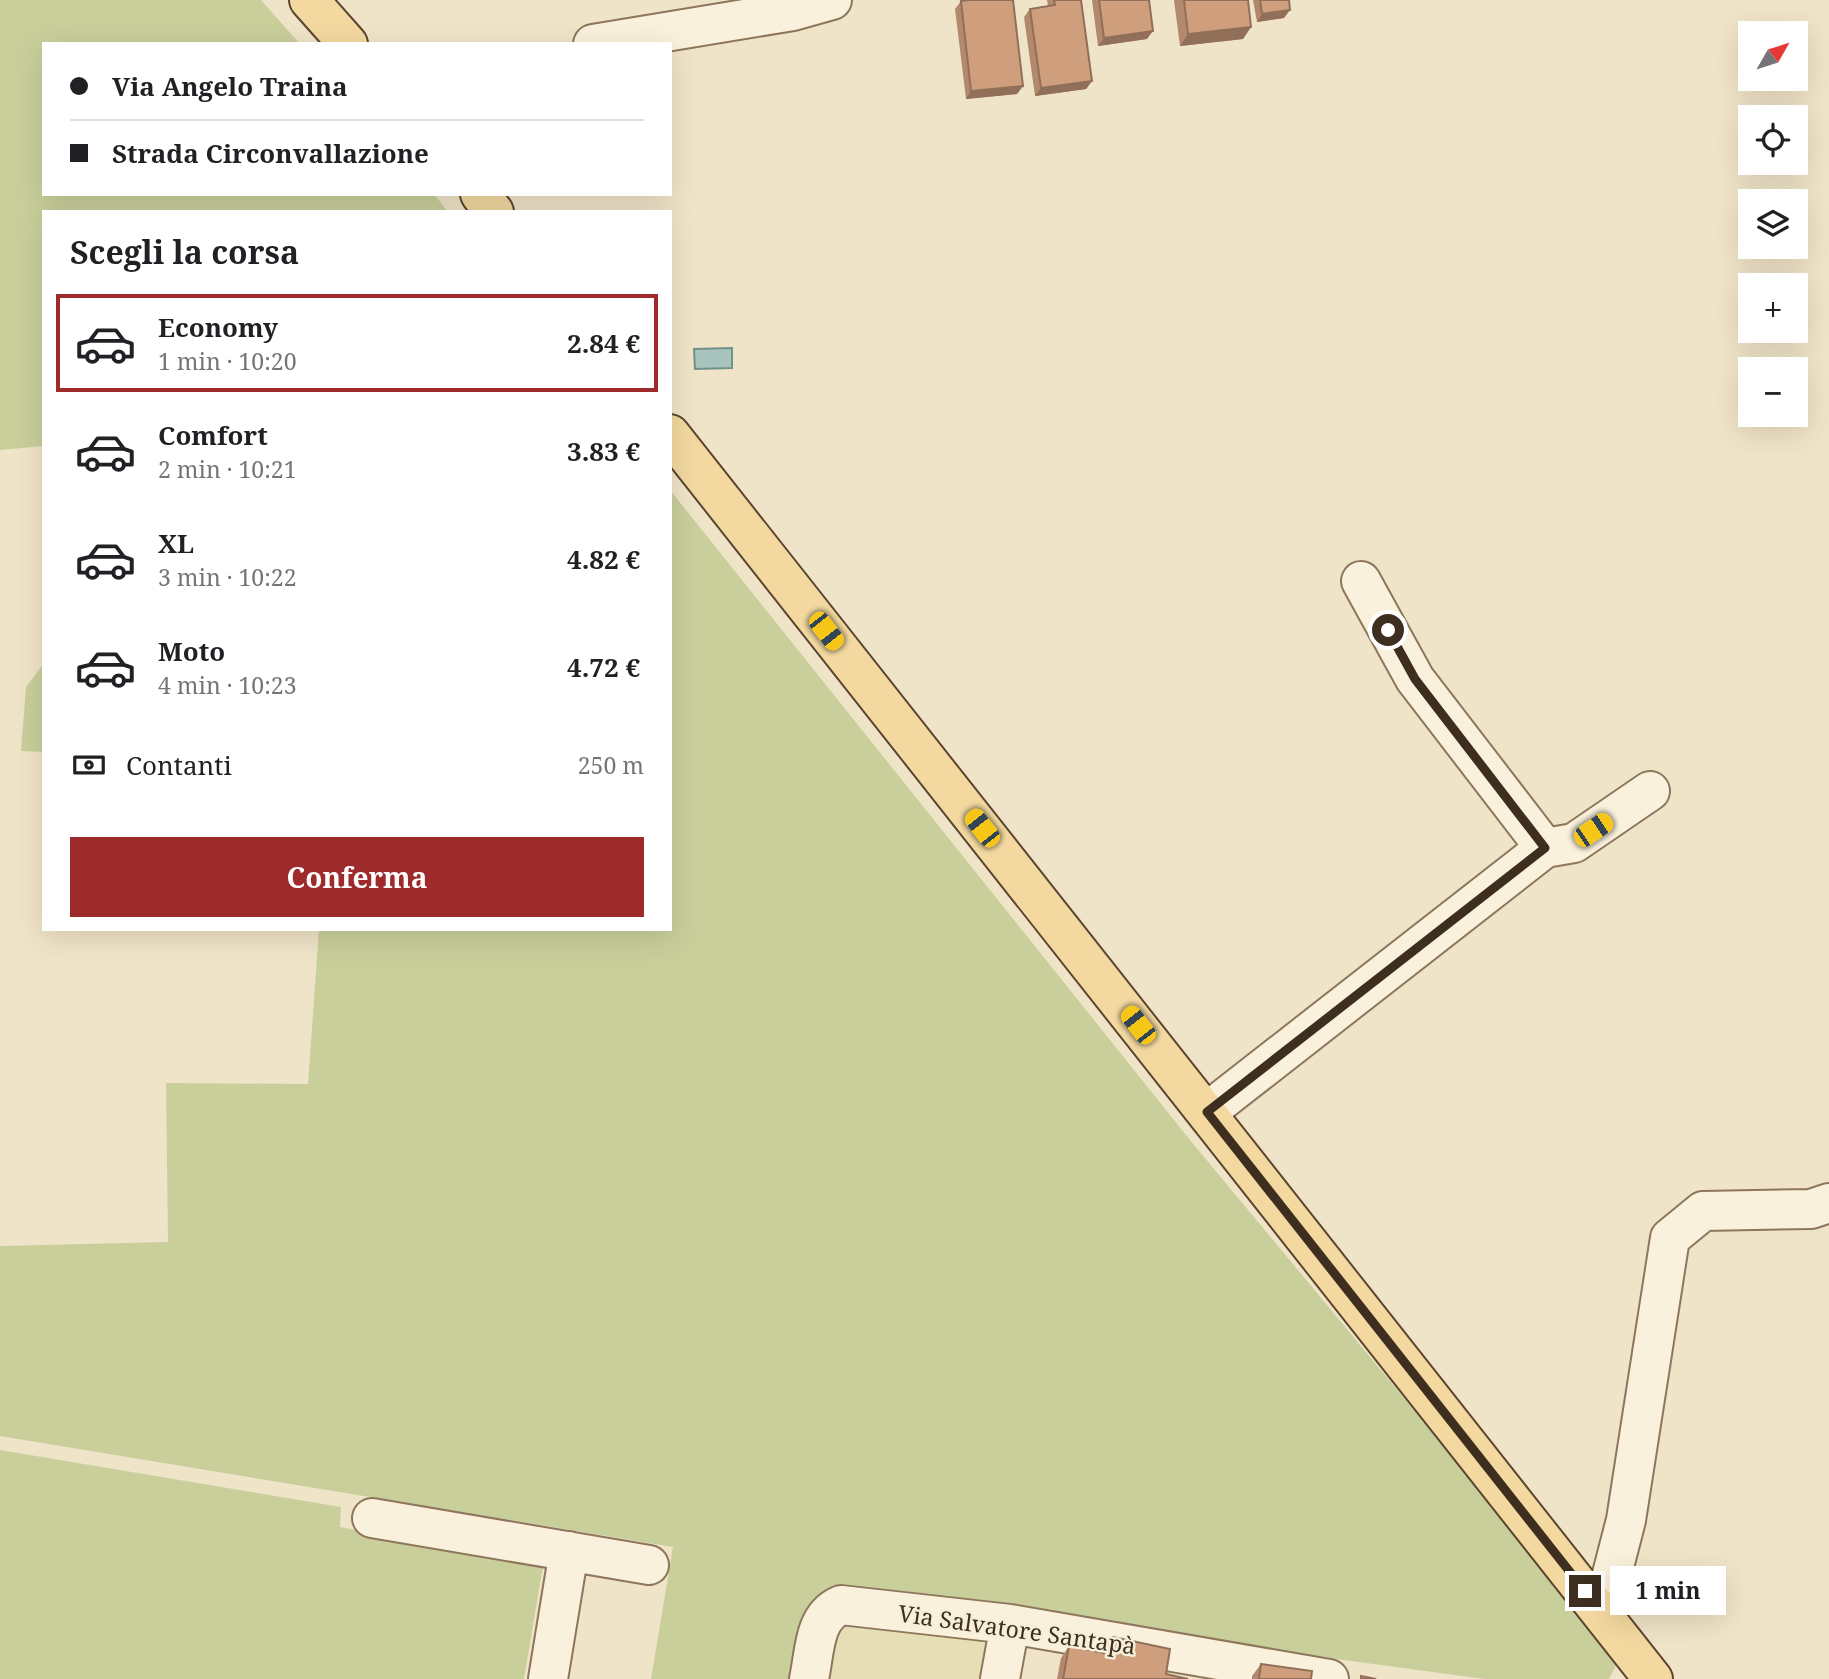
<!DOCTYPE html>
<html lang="it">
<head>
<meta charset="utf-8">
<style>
	:root { --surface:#fff; --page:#f6f6f6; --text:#202124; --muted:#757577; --line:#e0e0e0; --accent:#9e2a2b }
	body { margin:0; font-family:"Noto Serif",serif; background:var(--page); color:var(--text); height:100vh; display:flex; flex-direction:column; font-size:26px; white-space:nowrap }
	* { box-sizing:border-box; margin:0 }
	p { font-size:23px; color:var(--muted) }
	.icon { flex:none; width:38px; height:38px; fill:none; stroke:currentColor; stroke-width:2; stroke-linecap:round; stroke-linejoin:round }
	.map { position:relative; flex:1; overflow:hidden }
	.sheet { position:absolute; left:42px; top:210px; width:630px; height:721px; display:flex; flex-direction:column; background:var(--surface); border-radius:0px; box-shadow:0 7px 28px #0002 }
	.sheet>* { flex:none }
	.guide { position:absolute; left:42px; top:42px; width:630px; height:154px; border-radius:0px; box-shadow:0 7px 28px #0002; display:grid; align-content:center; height:154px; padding:0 28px; background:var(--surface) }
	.needle { width:46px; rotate:51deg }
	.buttons { position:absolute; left:1738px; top:21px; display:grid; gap:14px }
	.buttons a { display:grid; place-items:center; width:70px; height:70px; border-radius:0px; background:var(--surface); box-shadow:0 7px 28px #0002; font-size:35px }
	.end { position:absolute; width:32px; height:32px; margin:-16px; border:9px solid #3d2e20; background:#fff; box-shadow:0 0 0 4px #fff }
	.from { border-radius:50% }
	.bubble { position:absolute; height:49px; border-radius:0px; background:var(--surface); box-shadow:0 7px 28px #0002; font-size:23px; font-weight:700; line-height:49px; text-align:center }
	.car { position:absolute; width:21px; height:42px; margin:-21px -10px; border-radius:9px; box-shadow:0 0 5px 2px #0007; background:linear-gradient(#f5c518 24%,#345 0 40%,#f5c518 0 76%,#345 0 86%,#f5c518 0) }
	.guide b { display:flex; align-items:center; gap:24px; height:66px; font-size:26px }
	.guide b+b { border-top:2px solid var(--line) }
	.guide i { width:18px; height:18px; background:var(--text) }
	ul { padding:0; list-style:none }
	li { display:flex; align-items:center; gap:21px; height:98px; margin:0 14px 10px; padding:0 14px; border:4px solid transparent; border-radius:0px }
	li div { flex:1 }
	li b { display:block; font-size:26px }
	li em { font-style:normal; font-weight:700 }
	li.on { border-color:var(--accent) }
	li>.icon { width:63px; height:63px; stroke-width:1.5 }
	h2 { padding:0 28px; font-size:32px; line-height:84px }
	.pay { display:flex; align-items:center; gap:18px; height:77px; padding:0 28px; font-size:26px }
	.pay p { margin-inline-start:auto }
	.button { display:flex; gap:14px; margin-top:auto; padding:14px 28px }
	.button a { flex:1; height:80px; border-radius:0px; background:var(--accent); color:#fff; font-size:28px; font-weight:700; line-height:80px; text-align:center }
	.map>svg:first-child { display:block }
	.farmland { fill:#e6deb5 }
	.green { fill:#c9cf9b }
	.water { fill:#a9c4bc; stroke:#6f938a; stroke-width:2 }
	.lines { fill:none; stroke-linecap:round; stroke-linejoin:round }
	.minor-casing { stroke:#8d765c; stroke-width:42 }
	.major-casing { stroke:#5b4430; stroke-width:42 }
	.minor { stroke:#faf1dc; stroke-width:38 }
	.major { stroke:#f3d9a0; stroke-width:38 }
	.wall { fill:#b2896c }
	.shaded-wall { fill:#916f58 }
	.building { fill:#cf9f7d; stroke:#916f58; stroke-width:2 }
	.route { stroke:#3d2e20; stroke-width:9 }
	.labels { text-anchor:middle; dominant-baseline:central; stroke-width:5; stroke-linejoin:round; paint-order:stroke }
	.street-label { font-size:23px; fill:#3d2e20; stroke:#f7eed8 }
</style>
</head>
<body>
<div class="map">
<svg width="1829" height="1679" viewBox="0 0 1829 1679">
	<rect width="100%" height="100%" fill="#f0e4c8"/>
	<path class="farmland" d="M838,1624L992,1630L983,1679H828Z"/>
	<path class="green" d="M0,0H261L300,44H44V194H434L448,212H44V446L0,450Z
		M670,490L1190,1140L1620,1658L1609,1679H1484L918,1602L822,1599L803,1615L790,1679H651L673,1547L0,1436V1246L168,1242L166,1083L308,1084L319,929H670Z
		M44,663V752L21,751L26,687Z
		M0,1450L341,1507L340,1527L543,1566L524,1679H0Z"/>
	<path class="water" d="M732,348V368L695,369L694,349Z"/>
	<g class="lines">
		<defs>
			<path id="minor" d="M593,44L793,11L832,0
				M1361,581L1415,679L1545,848
				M1207,1112L1545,848L1574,843L1650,791
				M372,1518L649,1565
				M1602,1613L1626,1520L1670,1238L1703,1211L1811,1209L1829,1203
				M548,1679L569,1551
				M809,1679C815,1652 813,1617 841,1605L1010,1624L1329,1679
				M1000,1679L1010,1624"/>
			<path id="major" d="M309,0L348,44
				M480,194L494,212
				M670,434L1653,1679"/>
		</defs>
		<use href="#minor" class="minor-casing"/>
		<use href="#major" class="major-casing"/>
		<use href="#minor" class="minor"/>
		<use href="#major" class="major"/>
	</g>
	<path class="wall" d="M1047,0H1081L1092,81L1086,89L1035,96L1024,17L1030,9L1048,6Z
		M1092,0H1149L1147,39L1098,46Z
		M1174,0H1248L1251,27L1243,39L1180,46Z
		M1253,0H1289L1284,18L1257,22Z
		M961,1L1023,86L1017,94L966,99L955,9Z
		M1113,1637L1166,1674L1188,1679H1057L1061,1658L1069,1646L1103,1653L1104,1649Z
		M1261,1664L1311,1679H1252V1676Z"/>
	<path class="shaded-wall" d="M1290,10L1284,18L1257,22L1262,14Z
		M1251,27L1243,39L1180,46L1188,34Z
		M1153,31L1147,39L1098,46L1104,38Z
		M1092,81L1086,89L1035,96L1041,88Z
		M1023,86L1017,94L966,99L971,91Z"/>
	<path class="building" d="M969,0H1013L1023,86L971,91L961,1Z
		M1054,0H1081L1092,81L1041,88L1030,9L1055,5Z
		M1099,0H1149L1153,31L1104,38Z
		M1184,0H1248L1251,27L1188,34Z
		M1260,0H1289L1290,10L1262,14Z
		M1113,1637L1170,1649L1166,1674L1188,1679H1063L1069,1646L1109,1654Z
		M1261,1664L1312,1671L1311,1679H1259Z
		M1361,1676L1376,1679H1361Z"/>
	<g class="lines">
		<path class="route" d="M1388,630L1415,679L1545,848L1207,1112L1585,1591"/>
	</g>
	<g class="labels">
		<g class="street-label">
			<text transform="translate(1017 1629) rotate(8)">Via Salvatore Santapà</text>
		</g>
	</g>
</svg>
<div class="buttons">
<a><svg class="needle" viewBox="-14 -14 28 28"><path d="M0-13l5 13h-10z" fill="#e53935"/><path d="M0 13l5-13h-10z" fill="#757577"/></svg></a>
<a><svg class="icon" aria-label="locate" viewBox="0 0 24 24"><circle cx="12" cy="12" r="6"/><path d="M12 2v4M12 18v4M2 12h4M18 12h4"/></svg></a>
<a><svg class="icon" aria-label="layers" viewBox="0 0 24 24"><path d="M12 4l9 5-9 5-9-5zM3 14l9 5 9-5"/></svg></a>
<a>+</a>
<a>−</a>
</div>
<i class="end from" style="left:1388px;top:630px"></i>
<i class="end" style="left:1585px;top:1591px"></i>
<div class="bubble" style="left:1610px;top:1566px;width:116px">1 min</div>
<i class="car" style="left:826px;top:631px;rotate:142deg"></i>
<i class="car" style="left:982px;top:828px;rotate:322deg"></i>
<i class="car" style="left:1593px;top:830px;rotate:56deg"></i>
<i class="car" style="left:1138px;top:1025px;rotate:322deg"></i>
<div class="guide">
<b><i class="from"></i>Via Angelo Traina</b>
<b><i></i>Strada Circonvallazione</b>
</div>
<section class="sheet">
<h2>Scegli la corsa</h2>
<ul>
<li class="on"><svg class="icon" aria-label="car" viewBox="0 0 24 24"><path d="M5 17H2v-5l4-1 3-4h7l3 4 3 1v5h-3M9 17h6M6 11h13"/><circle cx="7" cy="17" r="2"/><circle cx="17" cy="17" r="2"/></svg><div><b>Economy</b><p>1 min · 10:20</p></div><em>2.84 €</em></li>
<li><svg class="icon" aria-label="car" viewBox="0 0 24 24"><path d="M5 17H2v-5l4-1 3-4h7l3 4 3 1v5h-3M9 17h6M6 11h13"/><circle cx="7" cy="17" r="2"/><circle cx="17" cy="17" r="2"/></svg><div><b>Comfort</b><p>2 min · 10:21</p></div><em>3.83 €</em></li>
<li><svg class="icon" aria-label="car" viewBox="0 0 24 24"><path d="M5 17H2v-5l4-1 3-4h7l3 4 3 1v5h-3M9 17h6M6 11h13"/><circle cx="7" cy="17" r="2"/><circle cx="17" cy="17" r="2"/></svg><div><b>XL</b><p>3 min · 10:22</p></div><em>4.82 €</em></li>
<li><svg class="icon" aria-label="car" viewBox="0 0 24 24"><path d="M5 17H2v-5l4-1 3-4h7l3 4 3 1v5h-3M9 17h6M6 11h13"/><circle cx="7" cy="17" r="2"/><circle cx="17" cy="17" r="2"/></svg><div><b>Moto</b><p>4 min · 10:23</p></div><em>4.72 €</em></li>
</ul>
<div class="pay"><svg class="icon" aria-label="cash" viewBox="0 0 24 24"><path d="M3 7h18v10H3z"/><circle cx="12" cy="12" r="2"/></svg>Contanti<p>250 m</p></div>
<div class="button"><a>Conferma</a></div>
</section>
</div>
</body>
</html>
